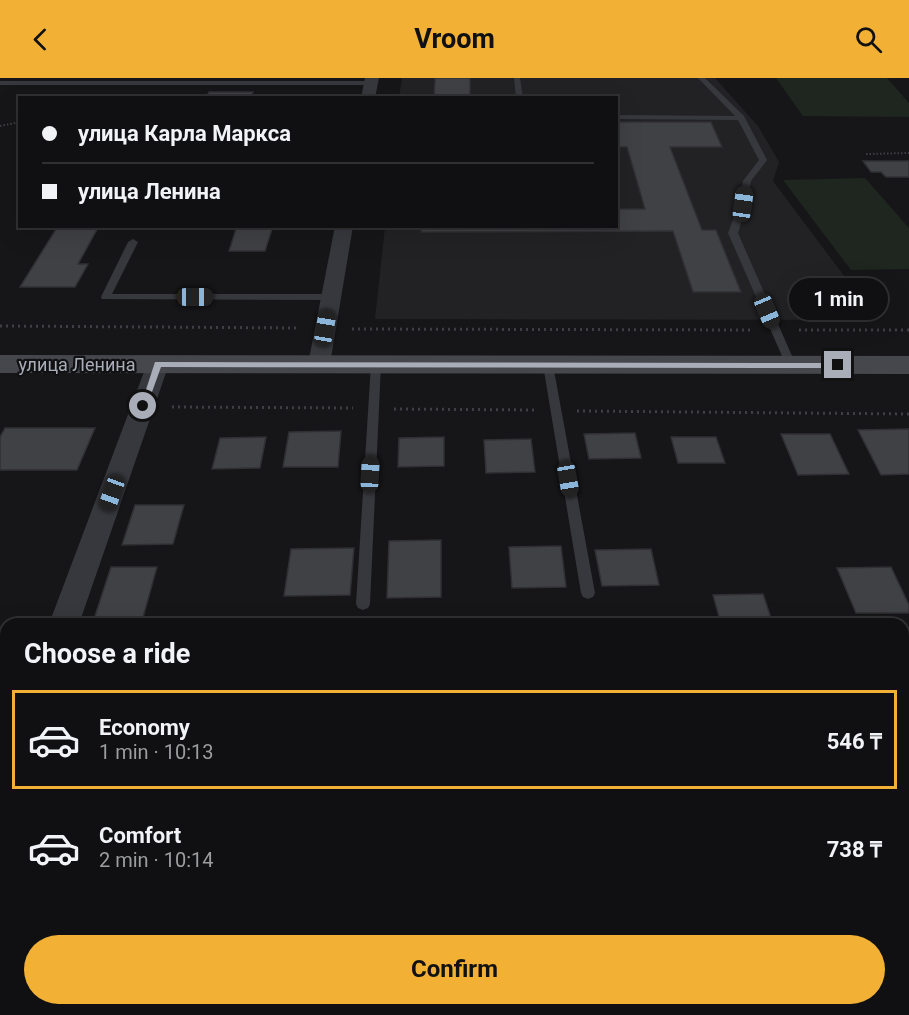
<!DOCTYPE html>
<html lang="en">
<head>
<meta charset="utf-8">
<style>
	:root { --surface:#101012; --page:#1e1e20; --text:#f1f3f6; --muted:#9c9d9f; --line:#303032; --accent:#f2b134 }
	body { margin:0; font-family:Roboto,sans-serif; background:var(--page); color:var(--text); height:100vh; display:flex; flex-direction:column; font-size:22px; white-space:nowrap }
	* { box-sizing:border-box; margin:0 }
	p { font-size:20px; color:var(--muted) }
	.icon { flex:none; width:33px; height:33px; fill:none; stroke:currentColor; stroke-width:2; stroke-linecap:round; stroke-linejoin:round }
	.map { position:relative; flex:1; overflow:hidden }
	.side { position:absolute; left:0px; top:540px; width:909px; height:398px; display:flex; flex-direction:column; background:var(--surface); border-radius:18px 18px 0 0; box-shadow:0 6px 24px #0002,0 0 0 2px var(--line) }
	.side>* { flex:none }
	.guide { position:absolute; left:18px; top:18px; width:600px; height:132px; border-radius:0px; box-shadow:0 6px 24px #0002,0 0 0 2px var(--line); display:grid; align-content:center; height:132px; padding:0 24px; background:var(--surface) }
	.end { position:absolute; width:27px; height:27px; margin:-14px; border:8px solid #a8adb8; background:#111; box-shadow:0 0 0 3px #111 }
	.from { border-radius:50% }
	.bubble { position:absolute; height:42px; border-radius:21px; background:var(--surface); box-shadow:0 6px 24px #0002,0 0 0 2px var(--line); font-size:20px; font-weight:700; line-height:42px; text-align:center }
	.car { position:absolute; width:18px; height:36px; margin:-18px -9px; border-radius:8px; box-shadow:0 0 4px 2px #0007; background:linear-gradient(#222 24%,#8ab4d8 0 40%,#222 0 76%,#8ab4d8 0 86%,#222 0) }
	.guide b { display:flex; align-items:center; gap:21px; height:57px; font-size:22px }
	.guide b+b { border-top:2px solid var(--line) }
	.guide i { width:15px; height:15px; background:var(--text) }
	ul { padding:0; list-style:none }
	li { display:flex; align-items:center; gap:18px; height:99px; margin:0 12px 9px; padding:0 12px; border:3px solid transparent; border-radius:0px }
	li div { flex:1 }
	li b { display:block; font-size:22px }
	li em { font-style:normal; font-weight:700 }
	li.active { border-color:var(--accent) }
	li>.icon { width:54px; height:54px; stroke-width:1.5 }
	h2 { padding:0 24px; font-size:27px; line-height:72px }
	.button { display:flex; gap:12px; margin-top:auto; padding:12px 24px }
	.button a { flex:1; height:69px; border-radius:36px; background:var(--accent); color:#111; font-size:24px; font-weight:700; line-height:69px; text-align:center }
	header { display:flex; justify-content:space-between; align-items:center; height:78px; padding:0 24px; background:var(--accent); color:#111; font-size:27px; font-weight:700 }
	.map>svg:first-child { display:block }
	.built { fill:#222225 }
	.green { fill:#1e261f }
	.building { fill:#404145; stroke:#303034; stroke-width:1.5 }
	.lines { fill:none; stroke-linecap:round; stroke-linejoin:round }
	.path-far1 { stroke:#3d3f44; stroke-width:2; stroke-dasharray:1.5 2; stroke-linecap:butt }
	.path { stroke:#3d3f44; stroke-width:3; stroke-dasharray:2 4; stroke-linecap:butt }
	.lane { fill:#37383d; fill-rule:evenodd }
	.street { fill:#37383d; fill-rule:evenodd }
	.secondary { fill:#45474d; fill-rule:evenodd }
	.route { fill:#a8adb8 }
	.labels { text-anchor:middle; dominant-baseline:central; stroke-width:4.5; stroke-linejoin:round; paint-order:stroke }
	.street-label { font-size:18px; fill:#a8adb8; stroke:#111113 }
</style>
</head>
<body>
<header><svg class="icon" aria-label="back" viewBox="0 0 24 24"><path d="M15 5l-7 7 7 7"/></svg>Vroom<svg class="icon" aria-label="search" viewBox="0 0 24 24"><circle cx="10" cy="10" r="6"/><path d="M15 15l6 6"/></svg></header>
<div class="map">
<svg width="909" height="937" viewBox="0 0 909 937">
	<rect width="100%" height="100%" fill="#161618"/>
	<path class="built" d="M402,0H715L758,48L779,84L773,103L877,242L375,241L385,149L616,148V20L399,19Z"/>
	<path class="green" d="M776,0H887L909,25V39L803,38Z
		M865,100L909,150V191L851,192L783,102Z"/>
	<path class="building" d="M435,0H470V20H434Z
		M209,14H253L250,20H206Z
		M616,44H711L722,69H670L702,152H716L741,214H693L673,153L421,154L422,148H616V131H645L627,69H616Z
		M863,83H909V99H886L881,94H871Z
		M58,148H99L78,186H88L75,209H20Z
		M237,148H273L265,173H229Z
		M5,350H95L77,392H0V359Z
		M909,351V396L881,397L858,352Z
		M341,353L338,389H283L289,354Z
		M635,355L641,380L589,381L584,356Z
		M781,356H830L849,396L798,397Z
		M266,359L260,390L212,391L220,360Z
		M444,359V388L398,389L399,360Z
		M671,359H716L725,385H678Z
		M531,361L535,394L486,395L484,362Z
		M135,427H184L173,466L122,467Z
		M441,462V519L387,520L389,463Z
		M561,468L566,509L512,510L509,469Z
		M354,470L350,517L284,518L291,471Z
		M651,471L659,507L602,508L595,472Z
		M111,489H157L142,543L93,544Z
		M891,489L909,527V535H856L837,490Z
		M763,516L773,546H721L713,517Z
		M903,588H909V641L903,629Z
		M63,932H152L151,937H61Z
		M188,932H268L267,937H188Z
		M513,932H591V937H514Z
		M691,932H771L772,937H692Z
		M811,932H894L896,937H813Z"/>
	<g class="lines">
		<path class="path-far1" d="M0,48L20,44
			M866,76L909,75"/>
		<path class="path" d="M0,248L299,250
			M352,251L752,252
			M799,252H909
			M172,329L353,330
			M394,331L536,332
			M577,333L909,336"/>
		<path class="lane" d="M514,0H520L523,20H516Z
			M698,0H705L744,38L767,82L751,103L747,126L738,155L796,287L795,290H787L786,287L728,155L739,126L743,103L759,82L738,42L616,41V37L735,38Z
			M0,3H371L374,5L371,7H0Z
			M133,161L138,164L112,216H330L335,219L330,222L102,221L101,219L128,164Z
			M376,282L381,286L370,526L368,530L363,532L358,530L356,526L371,286Z
			M548,283L553,287L595,515L593,519L588,521L583,519L581,515L543,287Z
			M903,564H909V578H903Z
			M319,932H339V937H319Z
			M632,932H652L653,937H633Z"/>
		<path class="street" d="M365,0H379L375,20H361Z
			M335,148H353L330,286L327,291L319,293L311,291L308,286Z
			M158,279L166,281L169,286L79,546H49L147,286L150,281Z
			M6,690V739L0,741V693Z"/>
		<path class="secondary" d="M0,277L909,278V296L0,295Z"/>
	</g>
	<path class="route" d="M155,284L838,285L842,287L838,290L161,289L147,328L140,330Z"/>
	<g class="labels">
		<g class="street-label">
			<text x="77" y="286">улица Ленина</text>
		</g>
	</g>
</svg>
<i class="end from" style="left:143px;top:328px"></i>
<i class="end" style="left:838px;top:287px"></i>
<div class="bubble" style="left:789px;top:200px;width:99px">1 min</div>
<i class="car" style="left:743px;top:126px;rotate:8deg"></i>
<i class="car" style="left:195px;top:219px;rotate:90deg"></i>
<i class="car" style="left:767px;top:233px;rotate:157deg"></i>
<i class="car" style="left:325px;top:250px;rotate:10deg"></i>
<i class="car" style="left:370px;top:396px;rotate:3deg"></i>
<i class="car" style="left:568px;top:401px;rotate:170deg"></i>
<i class="car" style="left:112px;top:415px;rotate:200deg"></i>
<div class="guide">
<b><i class="from"></i>улица Карла Маркса</b>
<b><i></i>улица Ленина</b>
</div>
<section class="side">
<h2>Choose a ride</h2>
<ul>
<li class="active"><svg class="icon" aria-label="car" viewBox="0 0 24 24"><path d="M5 17H2v-5l4-1 3-4h7l3 4 3 1v5h-3M9 17h6M6 11h13"/><circle cx="7" cy="17" r="2"/><circle cx="17" cy="17" r="2"/></svg><div><b>Economy</b><p>1 min · 10:13</p></div><em>546 ₸</em></li>
<li><svg class="icon" aria-label="car" viewBox="0 0 24 24"><path d="M5 17H2v-5l4-1 3-4h7l3 4 3 1v5h-3M9 17h6M6 11h13"/><circle cx="7" cy="17" r="2"/><circle cx="17" cy="17" r="2"/></svg><div><b>Comfort</b><p>2 min · 10:14</p></div><em>738 ₸</em></li>
</ul>
<div class="button"><a>Confirm</a></div>
</section>
</div>
</body>
</html>
